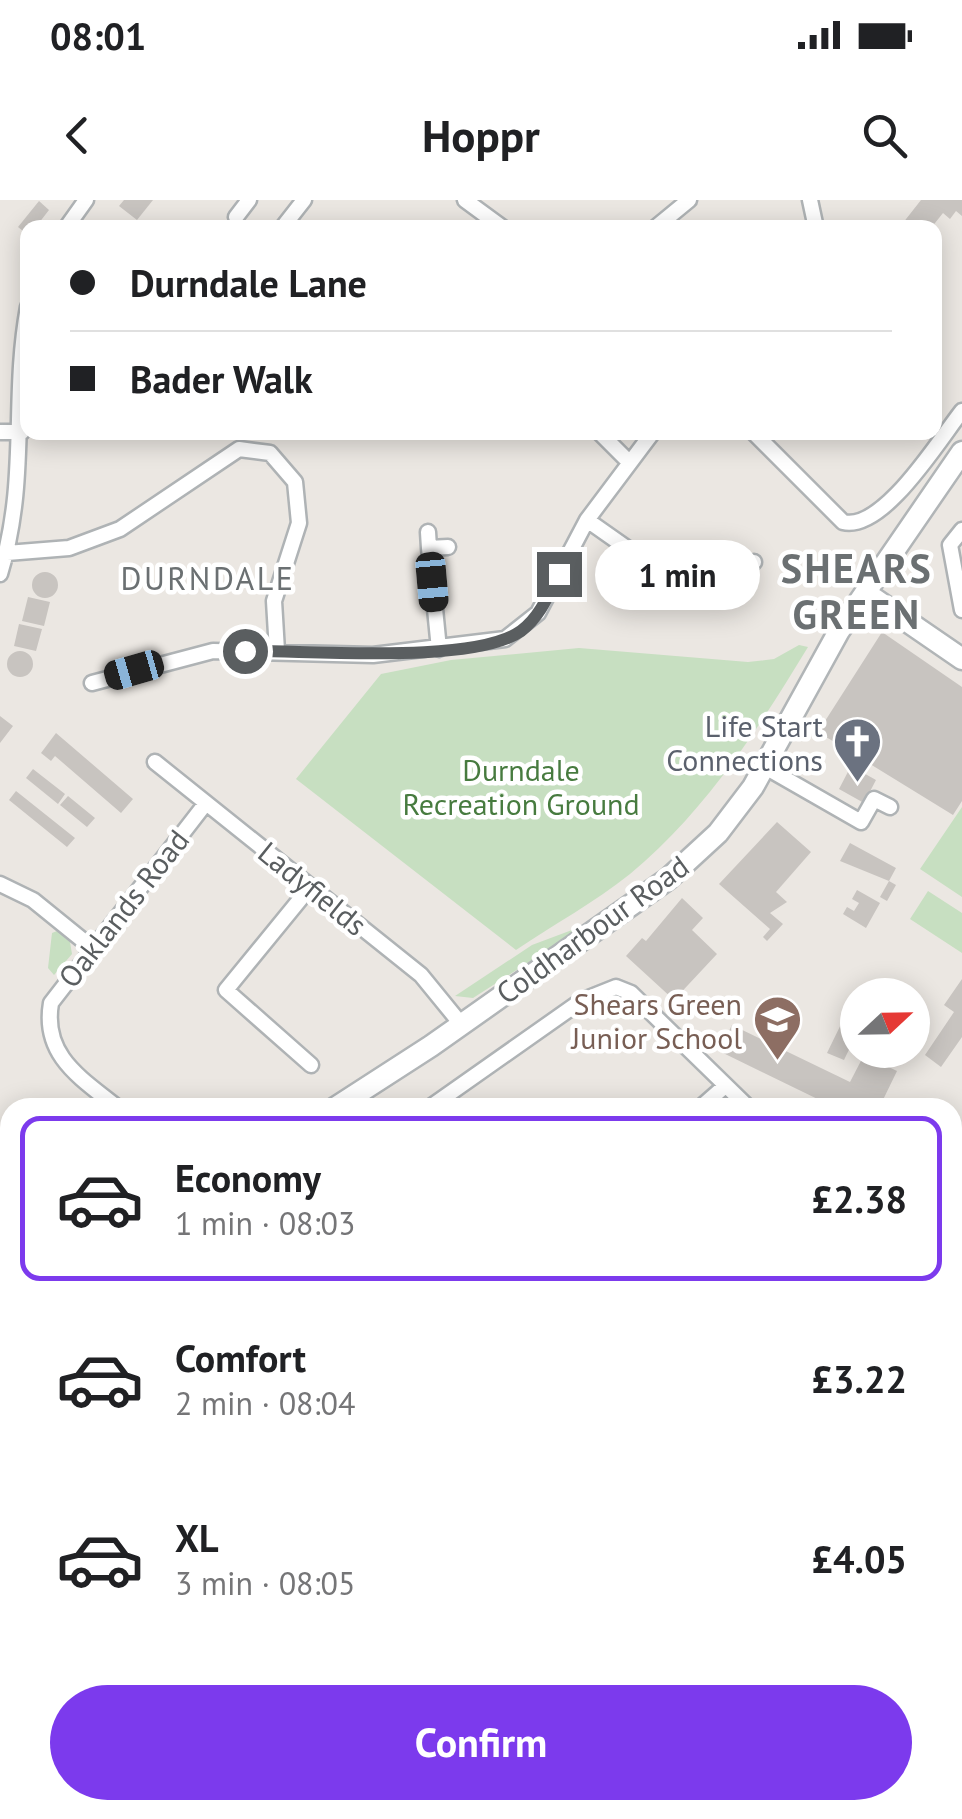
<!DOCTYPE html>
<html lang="en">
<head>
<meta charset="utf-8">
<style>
	:root { --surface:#fff; --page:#f2f2f2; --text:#202124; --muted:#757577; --line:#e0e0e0; --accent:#7c3aed }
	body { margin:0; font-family:"PT Sans",sans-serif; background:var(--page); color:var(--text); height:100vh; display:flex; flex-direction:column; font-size:38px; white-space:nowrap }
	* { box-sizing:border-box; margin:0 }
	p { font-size:32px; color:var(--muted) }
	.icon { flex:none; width:55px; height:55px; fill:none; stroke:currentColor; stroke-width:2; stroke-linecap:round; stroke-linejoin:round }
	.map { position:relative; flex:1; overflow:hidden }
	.drawer { position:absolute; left:0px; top:898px; width:962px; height:722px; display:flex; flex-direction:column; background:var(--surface); border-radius:30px 30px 0 0; box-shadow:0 5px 25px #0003 }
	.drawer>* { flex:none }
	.hud { position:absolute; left:20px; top:20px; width:922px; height:220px; border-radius:20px; box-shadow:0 5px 25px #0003; display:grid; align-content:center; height:220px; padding:0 50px; background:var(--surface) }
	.needle { width:65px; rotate:68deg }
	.buttons { position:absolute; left:840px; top:778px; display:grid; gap:20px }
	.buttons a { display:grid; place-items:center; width:90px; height:90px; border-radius:50%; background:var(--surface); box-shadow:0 5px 25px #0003; font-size:50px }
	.end { position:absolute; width:45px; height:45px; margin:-22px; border:12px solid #5a5e60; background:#fff; box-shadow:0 0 0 5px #fff }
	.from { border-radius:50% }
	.bubble { position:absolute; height:70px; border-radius:35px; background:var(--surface); box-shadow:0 5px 25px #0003; font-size:32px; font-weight:600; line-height:70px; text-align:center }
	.car { position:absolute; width:30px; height:60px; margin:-30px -15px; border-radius:12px; box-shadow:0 0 8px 2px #0007; background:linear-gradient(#222 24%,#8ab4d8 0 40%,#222 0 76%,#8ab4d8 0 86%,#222 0) }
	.hud b { display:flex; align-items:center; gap:35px; height:95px; font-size:38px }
	.hud b+b { border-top:2px solid var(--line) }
	.hud i { width:25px; height:25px; background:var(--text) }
	ul { padding:18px 0 0; list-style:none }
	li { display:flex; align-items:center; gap:30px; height:165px; margin:0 20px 15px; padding:0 30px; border:5px solid transparent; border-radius:20px }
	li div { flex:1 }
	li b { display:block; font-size:38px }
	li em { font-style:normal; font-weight:600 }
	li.selected { border-color:var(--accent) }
	li>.icon { width:90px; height:90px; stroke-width:1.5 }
	.button { display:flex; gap:20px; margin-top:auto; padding:20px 50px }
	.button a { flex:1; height:115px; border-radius:60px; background:var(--accent); color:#fff; font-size:40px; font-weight:600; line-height:115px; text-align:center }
	.status { display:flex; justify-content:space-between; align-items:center; height:70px; padding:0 50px; background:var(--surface); direction:ltr }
	.status svg { height:28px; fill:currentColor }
	header { display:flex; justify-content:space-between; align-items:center; height:130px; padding:0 50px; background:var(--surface); font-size:45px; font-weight:600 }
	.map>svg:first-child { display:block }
	.green { fill:#c7dfc1 }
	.building { fill:#c8c4c0 }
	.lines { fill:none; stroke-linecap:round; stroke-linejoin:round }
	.street-casing { stroke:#afb3b5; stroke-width:19 }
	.secondary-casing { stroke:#b1b5b7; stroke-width:25 }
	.street { stroke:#fff; stroke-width:14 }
	.secondary { stroke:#fff; stroke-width:20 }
	.route { stroke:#5a5e60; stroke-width:12 }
	.labels { text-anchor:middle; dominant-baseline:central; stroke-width:9; stroke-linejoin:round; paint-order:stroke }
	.worship-label { font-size:30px; fill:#5b616d; stroke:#fff; text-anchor:end }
	.park-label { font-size:30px; fill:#477b3f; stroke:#fff }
	.street-label { font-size:30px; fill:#5a5e60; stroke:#fff }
	.education-label { font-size:30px; fill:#785e54; stroke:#fff; text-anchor:end }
	.neighbourhood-label { font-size:32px; letter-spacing:2.5px; fill:#6b7072; stroke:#fff }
	.district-label { font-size:40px; font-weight:bold; letter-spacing:2.5px; fill:#6b7072; stroke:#fff }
</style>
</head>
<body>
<div class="status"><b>08:01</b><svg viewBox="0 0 49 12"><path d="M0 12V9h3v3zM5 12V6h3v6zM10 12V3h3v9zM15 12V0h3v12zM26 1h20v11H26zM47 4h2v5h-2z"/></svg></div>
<header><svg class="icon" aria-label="back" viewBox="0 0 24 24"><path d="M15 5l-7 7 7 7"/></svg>Hoppr<svg class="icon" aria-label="search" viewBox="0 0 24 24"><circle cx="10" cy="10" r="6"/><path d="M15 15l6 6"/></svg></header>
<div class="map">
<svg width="962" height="1619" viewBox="0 0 962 1619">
	<rect width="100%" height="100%" fill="#ebe7e2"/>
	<path class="green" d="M799,445L808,447C758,529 705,612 630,674C595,702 553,725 516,750L296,579L381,474L451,460L579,448L748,462L774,459Z
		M962,607V697L920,669Z
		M928,691L962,713V753L910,719Z
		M588,724L473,798L455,796L532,745Z
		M57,731L70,742L72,754L54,775L48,768L52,733Z"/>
	<path class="building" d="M124,0H153L137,20L119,6Z
		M921,0H962V16L956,11L950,19L943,13L931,28H899Z
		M39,1L49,10L35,28H28V35L18,27Z
		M32 385a13 13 0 1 1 26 0a13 13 0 1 1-26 0Z
		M28,397L50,402L44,426L22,421Z
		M19,424L42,429L36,451L14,446Z
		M882,432L962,487V601L953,615L818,532Z
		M7 464a13 13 0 1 1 26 0a13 13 0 1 1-26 0Z
		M0,516L13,526L0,543Z
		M56,533L133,599L121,613L55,556L51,561L41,553Z
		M851,566L876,580L864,603L839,589Z
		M33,569L65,594L58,604L26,578Z
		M16,591L75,638L67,647L9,600Z
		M68,596L95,618L87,627L60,605Z
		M777,622L811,652L776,692L787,702L770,713L783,724L767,741L763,737L770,729L719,684Z
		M850,643L896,668L889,681L896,685L887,701L880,697L889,681L840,661Z
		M857,690L880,703L866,728L843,714L847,707L854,711L859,703L852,699Z
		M682,698L703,718L692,730L717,754L674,800L626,756L642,738L646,741Z
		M962,779V837L941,867L925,855L954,812L944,805Z
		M845,816L858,821V831L844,860L827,853Z
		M732,825L850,882L864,855L897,871L881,904L889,908H836L719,851Z
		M0,927L10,934V962L0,955Z
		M0,1282L10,1290V1363L0,1376V1329L7,1320L0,1314Z
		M10,1526V1548L0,1538Z
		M572,1610L573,1619H536V1614Z"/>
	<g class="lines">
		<defs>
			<path id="street" d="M465,0L503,28
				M810,0L816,28
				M236,17L249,0
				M66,28L86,0
				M282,28L304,0
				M655,28L689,0
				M0,232H22
				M599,232L628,261
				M753,232L843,322C883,332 939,240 962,211
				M587,320L695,396L724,392L754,362
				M962,330L950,345L962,410
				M428,332L429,348
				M7,353L69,348L120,329L239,249L270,253L295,282L299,323L274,401L277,451
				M0,374C29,279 11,199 28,107
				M439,449L429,348L448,347
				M92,483L213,451L373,455L505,439L538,413L587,320L653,232
				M155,562L421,775L461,824
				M765,567L861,622L874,599L890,607
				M0,684L33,700L91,747
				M581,801L589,806L641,804
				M311,865L226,790L311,686
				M118,908C81,878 42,856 51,803L206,603
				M429,908L581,801L616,787L631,793L749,908
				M700,908L725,886
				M0,993L10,999
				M952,1074L962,1077
				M952,1155L962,1144
				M952,1255L962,1272
				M952,1374L962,1371
				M952,1414L962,1410
				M0,1475L10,1462
				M952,1561L962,1559
				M0,1570L10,1583
				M23,1610L26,1619
				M154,1610L159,1619
				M306,1610L312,1619
				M640,1610L641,1619
				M925,1610L928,1619
				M247,1619L258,1610
				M781,1619L815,1610"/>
			<path id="secondary" d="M866,393L962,459
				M335,908L431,846L668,679L718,633L753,587L839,431L962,252
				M0,1219L10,1211"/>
		</defs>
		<use href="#street" class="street-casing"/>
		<use href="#secondary" class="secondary-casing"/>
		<use href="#street" class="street"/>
		<use href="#secondary" class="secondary"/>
	</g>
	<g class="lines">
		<path class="route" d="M245,451C307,450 473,465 521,431C540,417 549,394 559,374"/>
	</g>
	<defs>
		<symbol id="church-pin" viewBox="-11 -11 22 30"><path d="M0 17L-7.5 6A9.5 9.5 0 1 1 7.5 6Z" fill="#6b7280" stroke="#fff"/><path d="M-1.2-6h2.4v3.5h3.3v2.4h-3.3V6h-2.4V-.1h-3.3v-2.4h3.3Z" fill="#fff"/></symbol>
		<symbol id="school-pin" viewBox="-11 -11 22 30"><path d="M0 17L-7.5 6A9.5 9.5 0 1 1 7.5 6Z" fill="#8d6e63" stroke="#fff"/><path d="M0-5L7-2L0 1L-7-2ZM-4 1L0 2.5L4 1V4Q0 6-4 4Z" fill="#fff"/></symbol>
	</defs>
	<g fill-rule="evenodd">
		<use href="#church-pin" x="830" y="514" width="55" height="75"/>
		<use href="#school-pin" x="750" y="792" width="55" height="75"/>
	</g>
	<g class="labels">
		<g class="worship-label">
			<text x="823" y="525">Life Start<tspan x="823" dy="34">Connections</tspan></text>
		</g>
		<g class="park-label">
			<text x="521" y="569">Durndale<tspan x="521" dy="34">Recreation Ground</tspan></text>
		</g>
		<g class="street-label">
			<text transform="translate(313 688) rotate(39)">Ladyfields</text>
			<text transform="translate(123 708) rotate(-52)">Oaklands Road</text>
			<text transform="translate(592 729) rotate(-36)">Coldharbour Road</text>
		</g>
		<g class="education-label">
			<text x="742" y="803">Shears Green<tspan x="742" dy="34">Junior School</tspan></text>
		</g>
		<g class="neighbourhood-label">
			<text x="208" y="378">DURNDALE</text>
		</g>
		<g class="district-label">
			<text x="857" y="368">SHEARS<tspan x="857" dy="46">GREEN</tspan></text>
		</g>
	</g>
</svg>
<div class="buttons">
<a><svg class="needle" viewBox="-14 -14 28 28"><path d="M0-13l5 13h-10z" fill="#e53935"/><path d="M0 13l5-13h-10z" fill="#757577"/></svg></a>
</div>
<i class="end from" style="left:245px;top:451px"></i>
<i class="end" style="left:559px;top:374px"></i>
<div class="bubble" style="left:595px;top:340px;width:165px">1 min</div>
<i class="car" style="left:432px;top:382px;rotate:175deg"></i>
<i class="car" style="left:134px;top:470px;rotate:254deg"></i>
<div class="hud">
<b><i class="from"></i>Durndale Lane</b>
<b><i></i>Bader Walk</b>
</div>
<section class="drawer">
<ul>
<li class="selected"><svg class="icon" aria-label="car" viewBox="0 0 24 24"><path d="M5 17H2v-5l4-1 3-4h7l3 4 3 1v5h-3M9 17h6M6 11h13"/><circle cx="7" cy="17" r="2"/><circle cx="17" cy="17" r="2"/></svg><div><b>Economy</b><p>1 min · 08:03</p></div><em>£2.38</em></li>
<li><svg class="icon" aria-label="car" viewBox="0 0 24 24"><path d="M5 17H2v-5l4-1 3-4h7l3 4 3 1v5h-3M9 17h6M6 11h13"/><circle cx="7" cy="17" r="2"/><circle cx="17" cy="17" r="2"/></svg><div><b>Comfort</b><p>2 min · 08:04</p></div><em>£3.22</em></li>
<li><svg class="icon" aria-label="car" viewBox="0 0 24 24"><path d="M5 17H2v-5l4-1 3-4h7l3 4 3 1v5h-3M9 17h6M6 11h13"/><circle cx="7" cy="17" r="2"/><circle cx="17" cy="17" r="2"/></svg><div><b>XL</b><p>3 min · 08:05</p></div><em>£4.05</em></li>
</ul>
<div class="button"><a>Confirm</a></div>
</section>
</div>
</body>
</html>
